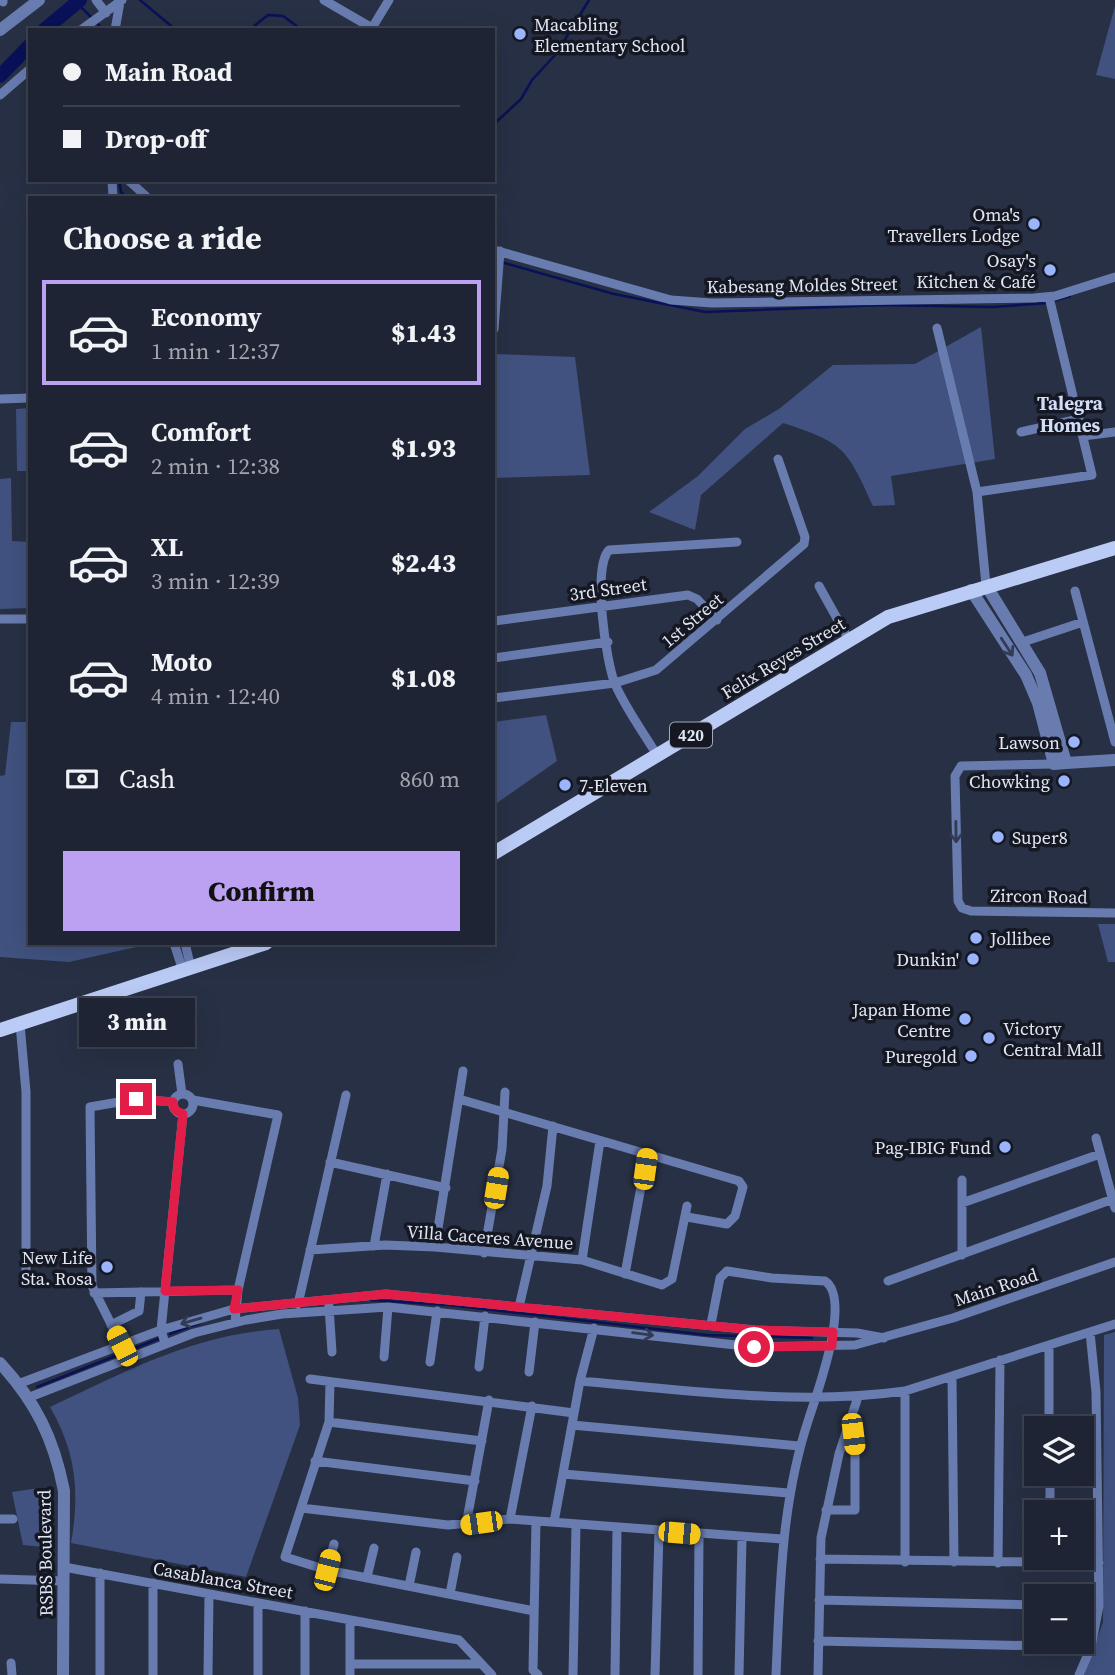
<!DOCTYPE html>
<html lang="en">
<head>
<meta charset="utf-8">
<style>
	:root { --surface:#1e2434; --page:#262c3c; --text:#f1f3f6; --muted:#a1a4ac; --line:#3c414f; --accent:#bca0f2 }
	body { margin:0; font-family:"Source Serif 4",serif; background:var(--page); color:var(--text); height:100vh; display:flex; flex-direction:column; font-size:26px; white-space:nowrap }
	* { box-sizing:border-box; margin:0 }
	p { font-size:23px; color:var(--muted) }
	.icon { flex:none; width:38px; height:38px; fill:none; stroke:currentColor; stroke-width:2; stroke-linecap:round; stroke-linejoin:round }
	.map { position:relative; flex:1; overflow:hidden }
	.sheet { position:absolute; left:28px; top:196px; width:467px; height:749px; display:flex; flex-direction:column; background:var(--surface); border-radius:0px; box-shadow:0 7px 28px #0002,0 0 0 2px var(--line) }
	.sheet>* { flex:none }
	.top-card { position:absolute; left:28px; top:28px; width:467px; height:154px; border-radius:0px; box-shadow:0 7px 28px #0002,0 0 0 2px var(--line); display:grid; align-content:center; height:154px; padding:0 35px; background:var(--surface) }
	.controls { position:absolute; left:1024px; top:1416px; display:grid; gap:14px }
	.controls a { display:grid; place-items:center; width:70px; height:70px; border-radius:0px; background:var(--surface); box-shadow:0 7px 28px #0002,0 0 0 2px var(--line); font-size:35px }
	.end { position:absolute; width:32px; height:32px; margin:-16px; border:9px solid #e11d48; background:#fff; box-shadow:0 0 0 4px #fff }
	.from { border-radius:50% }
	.bubble { position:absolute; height:49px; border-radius:0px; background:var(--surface); box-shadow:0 7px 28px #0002,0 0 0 2px var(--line); font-size:23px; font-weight:800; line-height:49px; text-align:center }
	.car { position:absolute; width:21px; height:42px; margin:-21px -10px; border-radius:9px; box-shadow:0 0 5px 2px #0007; background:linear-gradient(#f5c518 24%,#345 0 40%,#f5c518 0 76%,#345 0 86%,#f5c518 0) }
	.top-card b { display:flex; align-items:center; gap:24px; height:66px; font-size:26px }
	.top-card b+b { border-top:2px solid var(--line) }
	.top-card i { width:18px; height:18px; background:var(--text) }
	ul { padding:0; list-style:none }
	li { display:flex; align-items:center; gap:21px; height:105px; margin:0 14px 10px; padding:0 21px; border:4px solid transparent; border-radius:0px }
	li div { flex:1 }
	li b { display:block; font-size:26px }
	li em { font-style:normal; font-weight:800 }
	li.on { border-color:var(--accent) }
	li>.icon { width:63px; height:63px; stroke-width:1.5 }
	h2 { padding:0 35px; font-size:32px; line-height:84px }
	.pay { display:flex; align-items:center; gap:18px; height:77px; padding:0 35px; font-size:26px }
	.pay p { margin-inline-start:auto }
	.action { display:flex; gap:14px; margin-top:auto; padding:14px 35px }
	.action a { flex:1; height:80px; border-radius:0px; background:var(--accent); color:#111; font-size:28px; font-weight:800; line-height:80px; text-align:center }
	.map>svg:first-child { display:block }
	.green { fill:#415280 }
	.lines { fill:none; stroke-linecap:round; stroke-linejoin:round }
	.stream { stroke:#091158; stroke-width:2.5 }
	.river { stroke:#091158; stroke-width:14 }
	.minor { stroke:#697cb0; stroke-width:9 }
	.tertiary { stroke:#697cb0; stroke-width:12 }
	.primary { stroke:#bacbf6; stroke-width:14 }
	.oneway { stroke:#323b54 }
	.route { stroke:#e11d48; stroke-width:9 }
	.poi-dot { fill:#9ab5fd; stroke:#151822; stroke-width:2.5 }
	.labels { text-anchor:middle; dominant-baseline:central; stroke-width:7; stroke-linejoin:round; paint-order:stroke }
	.shield { fill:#151822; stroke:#a3a8b5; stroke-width:2 }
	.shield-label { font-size:16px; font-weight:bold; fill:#e0e6f4 }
	.poi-label { font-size:18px; fill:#e0e6f4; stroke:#151822; text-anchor:end }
	.street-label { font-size:18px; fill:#e0e6f4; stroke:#151822 }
	.neighbourhood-label { font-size:19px; font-weight:bold; fill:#d2ddf9; stroke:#151822 }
</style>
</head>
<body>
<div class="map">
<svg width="1115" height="1675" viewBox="0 0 1115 1675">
	<rect width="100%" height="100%" fill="#283045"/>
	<path class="green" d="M1115,6V79L1096,75Z
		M981,327L995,459L891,476L895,505L873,506C847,448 844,443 783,423L701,495L695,530L649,512L698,476L745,429L779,409L833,365L915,364Z
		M494,354L575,357L590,475L494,478Z
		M30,408V471H17L16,409Z
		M11,478L12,541L30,542V608L0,609V479Z
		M546,715L557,761L494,805V722Z
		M11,722H30V943L150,944L69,962L0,957V776L5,775Z
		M1098,924H1115V962H1108Z
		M279,1329L298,1398L300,1425L246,1577L71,1543C80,1492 76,1452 50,1407C127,1371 193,1335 279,1329Z
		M1115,1332V1675H1084L1103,1622L1104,1335Z
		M39,1488L43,1547L23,1545L12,1492Z"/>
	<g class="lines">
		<path class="stream" d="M74,0L92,18
			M140,0L176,30
			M97,23L103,30
			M249,30L268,15L283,16L302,30
			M494,124L521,99L532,80L556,54L589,0
			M119,180L121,192L127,198
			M494,260L614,294L705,312L881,305L993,307L1047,303
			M1053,301L1070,296
			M371,1300L449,1305L707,1335L812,1338
			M170,1334L200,1323
			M37,1387L158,1339"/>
		<path class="river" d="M44,30L80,0
			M0,76L30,45"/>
		<path class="minor" d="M96,0L106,13
			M324,0L372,28L389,0
			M3,2V0
			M81,30L122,0
			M115,30L120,2
			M0,95L30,69
			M112,180L113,198
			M128,180L148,198
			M494,250L671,300L712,303L1034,298L1055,296L1115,277
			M937,328L977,492
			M494,329L500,251
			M0,399L30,398
			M1021,432L1079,419
			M1083,436L1115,432
			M986,585L977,492L1092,475L1049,297
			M819,586L849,640
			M1075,591L1115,742
			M0,619H30
			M494,621L688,595L697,599L717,620
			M1023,642L1083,622
			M494,658L608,642
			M494,698L615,683L656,670L804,544L805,537L778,459
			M657,755C643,732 626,709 615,684C606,662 592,567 609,550L737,542
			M1054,764L961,766L955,776L958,901L962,908L971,911L1115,913
			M174,943L183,971
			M185,943L191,968
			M20,1024L26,1092V1280
			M178,1064L182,1094
			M173 1104a10 10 0 1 1 20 0a10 10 0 1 1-20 0Z
			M459,1099L739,1181L743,1187L735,1216L727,1224L687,1217
			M193,1100L278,1115L238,1290L235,1322
			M1096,1138L1115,1208
			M330,1162L446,1188
			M962,1203L1100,1154
			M374,1246L387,1174
			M435,1247L463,1071
			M310,1250L385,1245L435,1247L582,1260L662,1285L672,1279L687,1206
			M484,1253L502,1149L505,1092
			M962,1255V1180
			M582,1260L600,1141
			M625,1274L647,1154
			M888,1281L1113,1199
			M94,1293L238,1290
			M298,1304L346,1095
			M329,1306L332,1352
			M519,1307L547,1186L553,1126
			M711,1324L720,1278L727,1271L772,1278L825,1281C852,1299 817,1393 809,1418C781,1502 780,1587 776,1675
			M111,1325L139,1311L141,1292
			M165,1343L161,1330L183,1114
			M1049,1345V1428
			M122,1346L92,1286L90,1107L136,1099L173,1102
			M384,1357L388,1307
			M430,1362L437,1311
			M479,1367L485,1316
			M529,1372L535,1322
			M952,1376L954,1562
			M310,1379L574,1413
			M580,1381C688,1390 797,1406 905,1391L1115,1324
			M330,1382L329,1422L285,1557L327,1570L534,1611
			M18,1384L161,1330L234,1309L386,1294L755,1330L857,1333L884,1338
			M905,1391V1562
			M30,1397L194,1333L246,1320L282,1314L388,1307L754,1347L855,1345L953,1318L1115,1262
			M329,1422L482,1441
			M572,1425L799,1446
			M315,1461L475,1481
			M563,1474L788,1493
			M1050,1474V1512
			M301,1508L448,1525L510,1519L782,1539
			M826,1510H855V1448L852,1423
			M0,1519H13
			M510,1519L532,1406
			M536,1521L533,1670L538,1675
			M554,1522L580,1381L594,1328
			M466,1525L489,1400
			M820,1559L1099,1563
			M998,1563L1000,1360
			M64,1567L459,1640L492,1675
			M327,1570L334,1544
			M367,1577L374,1548
			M0,1579L64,1581
			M409,1586L416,1552
			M450,1594L457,1557
			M819,1600L1036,1605
			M1082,1605L1099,1606
			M818,1641L1091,1647
			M11,1663L12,1675
			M350,1664H481
			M100,1675V1573
			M153,1675V1583
			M208,1675L209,1594
			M258,1675V1603
			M305,1675V1611
			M350,1675V1620
			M573,1675L576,1525
			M615,1675L617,1529
			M655,1675L659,1532
			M698,1675L699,1535
			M739,1675L742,1538
			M818,1675L821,1538L839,1454L858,1397
			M1079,1675L1091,1647L1099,1606L1096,1392L1090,1332"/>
		<path class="tertiary" d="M0,30L39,0
			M986,585L1040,673L1066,763L1115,760
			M971,590L1026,675L1038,703L1054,764L1066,763
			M0,1363C36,1402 54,1439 64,1491L63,1675"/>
		<path class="primary" d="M494,853L888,617L1115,548
			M0,1030L266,943"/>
	</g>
	<defs><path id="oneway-shaft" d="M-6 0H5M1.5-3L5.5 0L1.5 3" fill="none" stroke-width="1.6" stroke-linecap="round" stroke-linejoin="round" transform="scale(1.75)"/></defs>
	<g class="oneway">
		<use href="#oneway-shaft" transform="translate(1007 647) rotate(57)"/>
		<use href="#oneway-shaft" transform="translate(956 832) rotate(89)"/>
		<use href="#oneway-shaft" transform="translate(191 1321) rotate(164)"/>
		<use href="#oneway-shaft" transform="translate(643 1334) rotate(7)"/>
	</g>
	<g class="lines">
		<path class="route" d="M136,1099L173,1102L175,1110L183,1114L165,1291L238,1290L234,1309L386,1294L755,1330L833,1332L832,1346L754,1347"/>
	</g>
	<g class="poi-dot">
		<circle cx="520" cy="34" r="7"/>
		<circle cx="1034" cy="224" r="7"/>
		<circle cx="1050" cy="270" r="7"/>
		<circle cx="1074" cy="742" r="7"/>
		<circle cx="1064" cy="781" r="7"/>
		<circle cx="565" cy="785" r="7"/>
		<circle cx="998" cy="837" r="7"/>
		<circle cx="976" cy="938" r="7"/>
		<circle cx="973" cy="959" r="7"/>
		<circle cx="965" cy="1019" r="7"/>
		<circle cx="989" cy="1038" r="7"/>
		<circle cx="971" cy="1056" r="7"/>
		<circle cx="1005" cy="1147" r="7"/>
		<circle cx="107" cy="1267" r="7"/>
	</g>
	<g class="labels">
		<rect class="shield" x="670" y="722.5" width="42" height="25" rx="5"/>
		<g class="shield-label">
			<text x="691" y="735">420</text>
		</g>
		<g class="poi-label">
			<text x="534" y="24" text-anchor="start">Macabling<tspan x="534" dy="21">Elementary School</tspan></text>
			<text x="1020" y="214">Oma's<tspan x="1020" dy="21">Travellers Lodge</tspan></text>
			<text x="1036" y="260">Osay's<tspan x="1036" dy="21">Kitchen &amp; Café</tspan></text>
			<text x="1060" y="742">Lawson</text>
			<text x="1050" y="781">Chowking</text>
			<text x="579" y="785" text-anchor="start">7-Eleven</text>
			<text x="1012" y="837" text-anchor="start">Super8</text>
			<text x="990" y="938" text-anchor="start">Jollibee</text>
			<text x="959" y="959">Dunkin'</text>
			<text x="951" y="1009">Japan Home<tspan x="951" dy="21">Centre</tspan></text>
			<text x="1003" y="1028" text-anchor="start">Victory<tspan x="1003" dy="21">Central Mall</tspan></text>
			<text x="957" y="1056">Puregold</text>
			<text x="991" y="1147">Pag-IBIG Fund</text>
			<text x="93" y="1257">New Life<tspan x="93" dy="21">Sta. Rosa</tspan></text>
		</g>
		<g class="street-label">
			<text transform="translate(802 285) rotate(-1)">Kabesang Moldes Street</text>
			<text transform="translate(608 589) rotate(-8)">3rd Street</text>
			<text transform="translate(692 620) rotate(-40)">1st Street</text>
			<text transform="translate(783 658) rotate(-31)">Felix Reyes Street</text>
			<text transform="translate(1039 896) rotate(1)">Zircon Road</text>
			<text transform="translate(490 1237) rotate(4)">Villa Caceres Avenue</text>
			<text transform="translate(996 1287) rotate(-18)">Main Road</text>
			<text transform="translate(45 1553) rotate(-91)">RSBS Boulevard</text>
			<text transform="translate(223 1580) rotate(10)">Casablanca Street</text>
		</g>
		<g class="neighbourhood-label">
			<text x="1070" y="403">Talegra<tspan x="1070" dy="22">Homes</tspan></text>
		</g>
	</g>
</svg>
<div class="controls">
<a><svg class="icon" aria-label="layers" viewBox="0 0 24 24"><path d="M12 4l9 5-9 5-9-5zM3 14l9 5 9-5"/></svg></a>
<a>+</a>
<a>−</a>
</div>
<i class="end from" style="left:754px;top:1347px"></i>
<i class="end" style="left:136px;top:1099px"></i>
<div class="bubble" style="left:79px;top:998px;width:116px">3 min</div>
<i class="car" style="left:645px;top:1169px;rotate:8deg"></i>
<i class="car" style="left:496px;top:1188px;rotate:9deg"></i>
<i class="car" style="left:122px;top:1346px;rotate:333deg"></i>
<i class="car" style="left:853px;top:1434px;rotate:173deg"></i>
<i class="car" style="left:481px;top:1523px;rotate:262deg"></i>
<i class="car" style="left:679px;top:1533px;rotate:95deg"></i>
<i class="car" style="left:327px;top:1570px;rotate:14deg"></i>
<div class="top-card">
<b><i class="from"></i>Main Road</b>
<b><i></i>Drop-off</b>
</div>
<section class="sheet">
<h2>Choose a ride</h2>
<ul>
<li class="on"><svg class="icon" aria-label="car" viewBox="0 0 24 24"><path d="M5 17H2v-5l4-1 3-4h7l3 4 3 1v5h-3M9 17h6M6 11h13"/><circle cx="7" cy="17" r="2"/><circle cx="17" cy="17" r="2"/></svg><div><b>Economy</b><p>1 min · 12:37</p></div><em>$1.43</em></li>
<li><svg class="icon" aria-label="car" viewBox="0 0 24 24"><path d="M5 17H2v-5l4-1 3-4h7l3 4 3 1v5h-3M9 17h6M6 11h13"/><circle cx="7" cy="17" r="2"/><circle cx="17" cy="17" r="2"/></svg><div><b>Comfort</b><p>2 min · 12:38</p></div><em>$1.93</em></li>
<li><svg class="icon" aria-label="car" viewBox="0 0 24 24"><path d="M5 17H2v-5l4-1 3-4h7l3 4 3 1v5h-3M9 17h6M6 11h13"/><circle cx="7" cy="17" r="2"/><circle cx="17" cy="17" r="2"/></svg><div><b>XL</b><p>3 min · 12:39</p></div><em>$2.43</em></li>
<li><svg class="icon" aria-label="car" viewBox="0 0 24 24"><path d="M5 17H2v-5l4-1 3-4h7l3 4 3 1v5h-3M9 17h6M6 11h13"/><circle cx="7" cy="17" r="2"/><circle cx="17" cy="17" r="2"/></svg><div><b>Moto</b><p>4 min · 12:40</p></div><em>$1.08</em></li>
</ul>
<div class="pay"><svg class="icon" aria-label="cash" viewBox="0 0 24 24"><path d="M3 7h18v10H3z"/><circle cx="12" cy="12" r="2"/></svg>Cash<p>860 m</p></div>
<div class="action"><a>Confirm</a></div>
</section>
</div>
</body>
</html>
